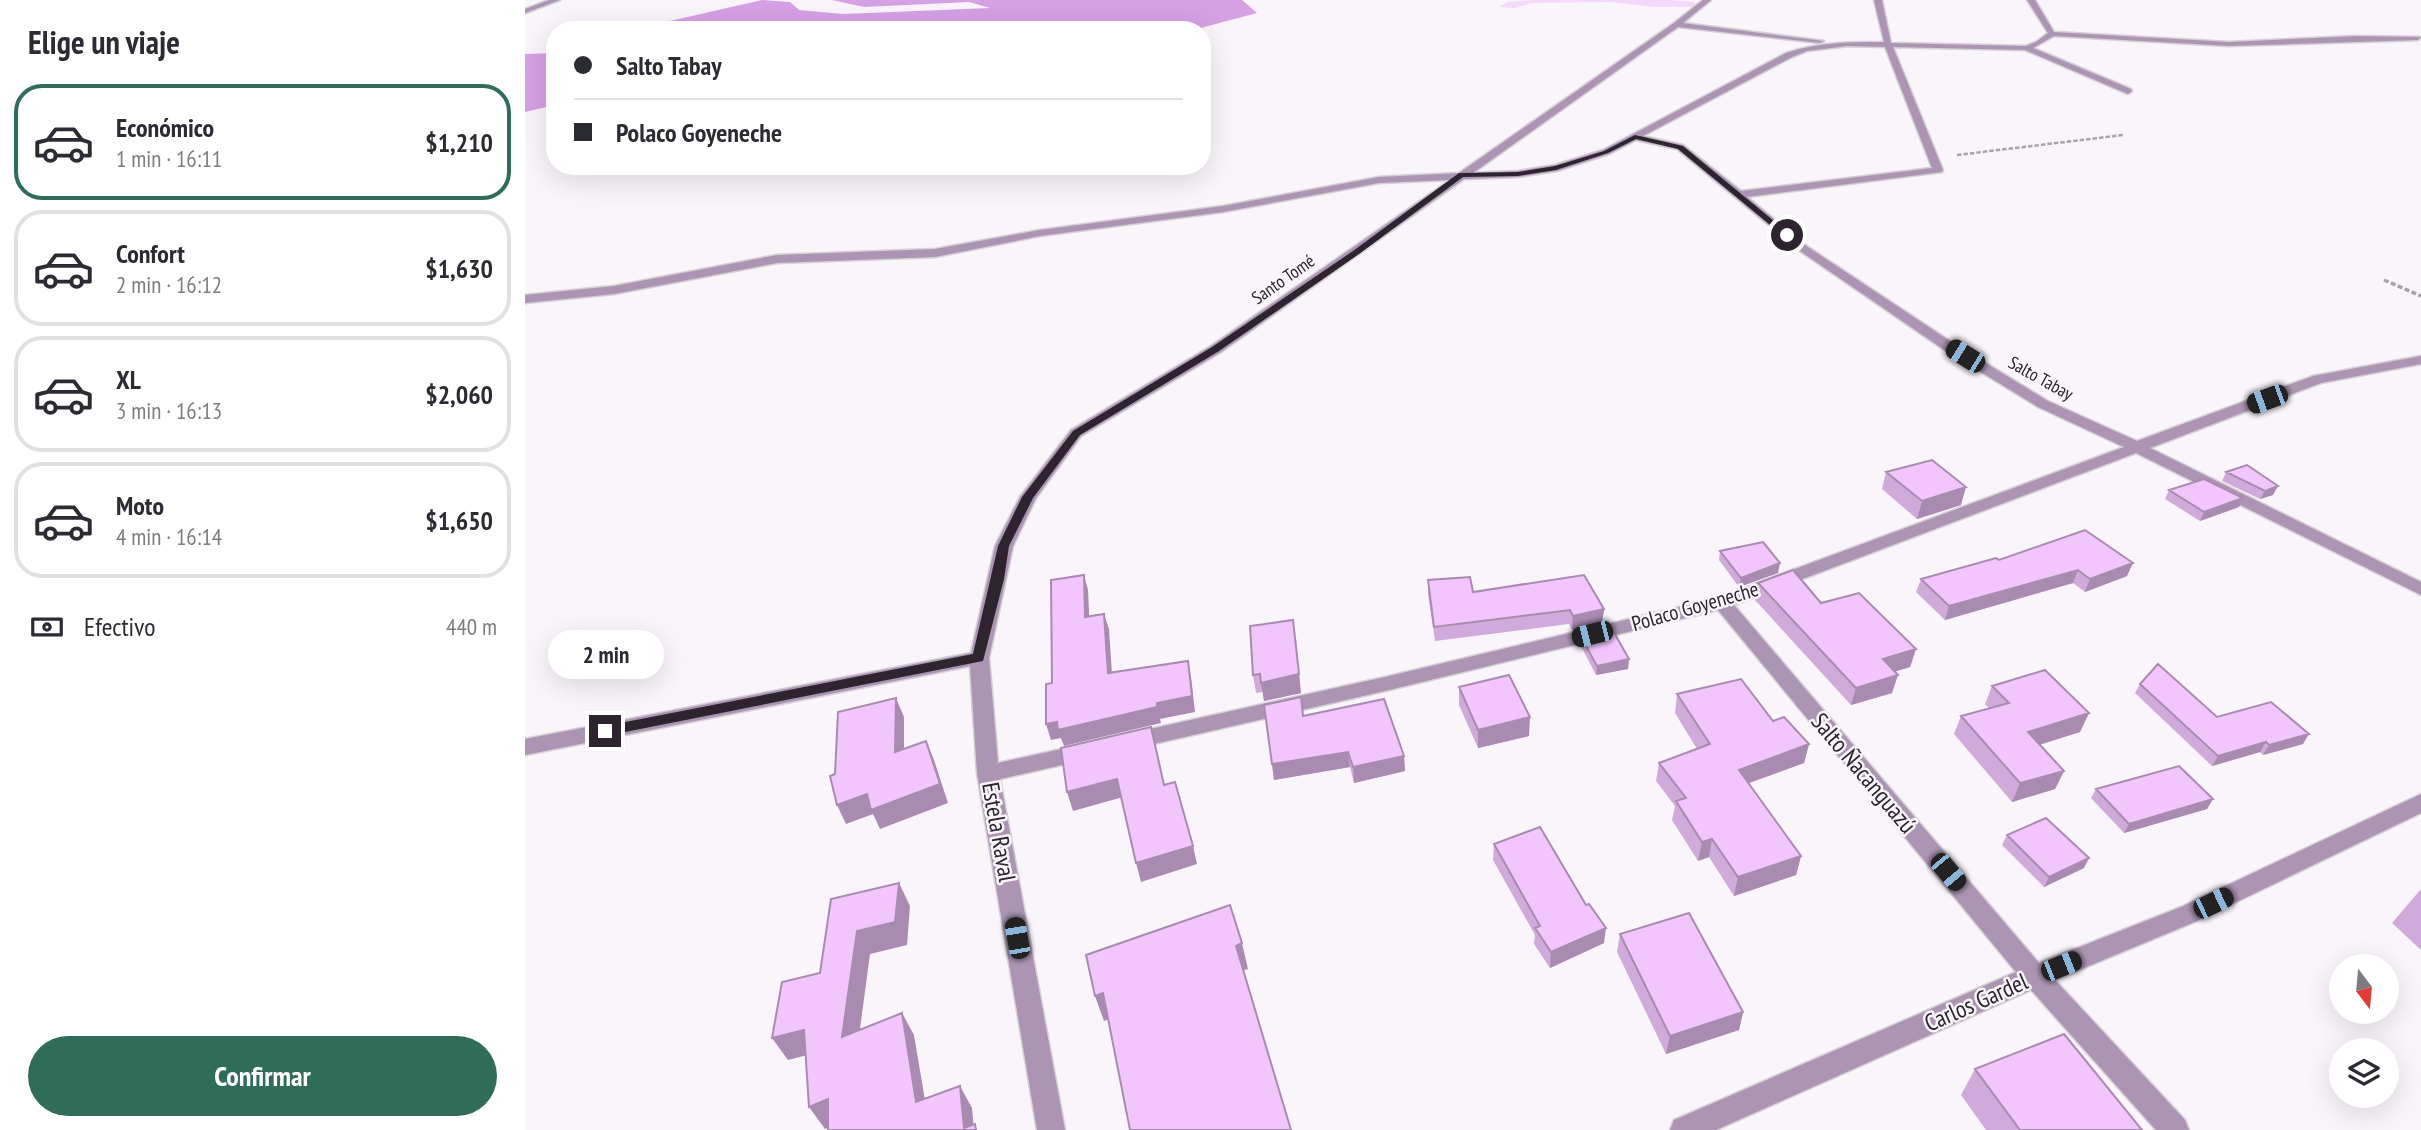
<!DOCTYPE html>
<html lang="es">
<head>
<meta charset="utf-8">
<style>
	:root { --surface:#fff; --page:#f2f2f3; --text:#2b2b33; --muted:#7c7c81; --line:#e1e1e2; --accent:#306d59 }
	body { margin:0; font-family:"PT Sans Narrow",sans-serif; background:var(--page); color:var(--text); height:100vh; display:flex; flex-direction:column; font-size:26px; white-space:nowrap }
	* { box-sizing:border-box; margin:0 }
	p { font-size:23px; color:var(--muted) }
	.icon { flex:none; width:38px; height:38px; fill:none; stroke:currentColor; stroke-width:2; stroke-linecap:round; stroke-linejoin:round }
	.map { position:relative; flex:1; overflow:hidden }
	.panel { display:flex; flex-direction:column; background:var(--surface); width:525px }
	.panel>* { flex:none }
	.banner { position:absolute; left:21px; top:21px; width:665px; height:154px; border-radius:28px; box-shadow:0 7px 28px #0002; display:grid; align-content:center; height:154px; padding:0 28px; background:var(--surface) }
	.needle { width:46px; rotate:164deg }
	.tools { position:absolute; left:1804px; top:954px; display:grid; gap:14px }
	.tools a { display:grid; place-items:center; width:70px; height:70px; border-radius:50%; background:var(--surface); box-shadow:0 7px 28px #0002; font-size:35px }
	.end { position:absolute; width:32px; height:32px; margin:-16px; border:9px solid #2d2430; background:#fff; box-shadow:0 0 0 4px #fff }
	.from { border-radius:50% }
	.bubble { position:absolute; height:49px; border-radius:24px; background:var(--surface); box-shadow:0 7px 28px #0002; font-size:23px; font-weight:700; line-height:49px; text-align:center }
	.car { position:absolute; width:21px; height:42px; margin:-21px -10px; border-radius:9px; box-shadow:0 0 5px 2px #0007; background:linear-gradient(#222 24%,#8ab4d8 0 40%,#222 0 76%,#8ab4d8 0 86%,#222 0) }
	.banner b { display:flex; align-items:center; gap:24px; height:66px; font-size:26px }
	.banner b+b { border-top:2px solid var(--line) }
	.banner i { width:18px; height:18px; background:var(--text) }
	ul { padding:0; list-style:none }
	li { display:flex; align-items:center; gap:21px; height:116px; margin:0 14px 10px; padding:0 14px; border:4px solid var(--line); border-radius:28px }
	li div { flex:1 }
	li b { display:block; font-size:26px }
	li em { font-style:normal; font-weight:700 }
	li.current { border-color:var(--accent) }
	li>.icon { width:63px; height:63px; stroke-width:1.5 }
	h2 { padding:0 28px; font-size:32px; line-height:84px }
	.pay { display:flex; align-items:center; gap:18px; height:77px; padding:0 28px; font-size:26px }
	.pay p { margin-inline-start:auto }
	.action { display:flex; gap:14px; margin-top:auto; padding:14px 28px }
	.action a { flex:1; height:80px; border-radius:42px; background:var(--accent); color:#fff; font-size:28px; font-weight:700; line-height:80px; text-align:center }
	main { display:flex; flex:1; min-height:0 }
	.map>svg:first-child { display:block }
	.green { fill:#f4d9fb }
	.forest { fill:#d6a0e4 }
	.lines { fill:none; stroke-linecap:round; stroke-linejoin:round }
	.minor-casing { stroke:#d5cfd6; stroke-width:3 }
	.path-far1 { stroke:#a8a2aa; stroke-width:2.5; stroke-dasharray:4.5 2; stroke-linecap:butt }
	.path { stroke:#a8a2aa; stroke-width:3.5; stroke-dasharray:5 2.5; stroke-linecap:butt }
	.minor { fill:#ac95b2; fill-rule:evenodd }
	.wall { fill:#d0aada }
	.shaded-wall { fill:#a98bb1 }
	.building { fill:#f2c6fd; stroke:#a98bb1; stroke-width:2 }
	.route { fill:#2d2430 }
	.labels { text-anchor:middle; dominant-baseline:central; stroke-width:5; stroke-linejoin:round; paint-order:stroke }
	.far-street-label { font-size:18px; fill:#2d2430; stroke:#faf5fb }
	.street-label { font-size:21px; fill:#2d2430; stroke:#faf5fb }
	.near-street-label { font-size:24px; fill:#2d2430; stroke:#faf5fb }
</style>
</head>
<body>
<main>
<section class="panel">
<h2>Elige un viaje</h2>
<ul>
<li class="current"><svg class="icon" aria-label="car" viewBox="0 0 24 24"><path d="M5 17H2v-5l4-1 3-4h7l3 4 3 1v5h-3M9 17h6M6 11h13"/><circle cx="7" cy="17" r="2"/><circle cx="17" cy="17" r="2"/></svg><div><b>Económico</b><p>1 min · 16:11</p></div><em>$1,210</em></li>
<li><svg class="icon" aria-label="car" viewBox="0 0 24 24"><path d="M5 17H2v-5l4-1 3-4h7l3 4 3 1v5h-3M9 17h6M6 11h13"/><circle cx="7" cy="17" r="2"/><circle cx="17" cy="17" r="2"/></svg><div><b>Confort</b><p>2 min · 16:12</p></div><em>$1,630</em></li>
<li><svg class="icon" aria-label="car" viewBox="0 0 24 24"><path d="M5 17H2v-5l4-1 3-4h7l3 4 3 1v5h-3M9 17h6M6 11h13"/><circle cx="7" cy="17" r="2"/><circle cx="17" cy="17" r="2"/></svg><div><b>XL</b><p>3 min · 16:13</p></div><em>$2,060</em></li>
<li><svg class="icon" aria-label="car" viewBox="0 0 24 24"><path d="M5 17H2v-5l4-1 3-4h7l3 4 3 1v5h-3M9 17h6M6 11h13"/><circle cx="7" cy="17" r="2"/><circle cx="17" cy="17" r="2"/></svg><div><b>Moto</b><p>4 min · 16:14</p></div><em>$1,650</em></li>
</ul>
<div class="pay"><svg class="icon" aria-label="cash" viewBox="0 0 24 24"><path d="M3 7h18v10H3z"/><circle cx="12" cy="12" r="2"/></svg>Efectivo<p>440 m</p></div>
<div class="action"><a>Confirmar</a></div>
</section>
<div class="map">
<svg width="1896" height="1130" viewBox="0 0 1896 1130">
	<rect width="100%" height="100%" fill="#faf5fb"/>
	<path class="green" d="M1007,0H1147L1169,2L1172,7H1128L1085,2L1006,3L990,8L974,7L983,2Z"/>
	<path class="forest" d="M237,0L265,2L274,10L318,14L465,8L444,2L339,7L307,0H717L732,13L668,30H165L170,24L145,21Z
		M30,53V105L0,112V54Z"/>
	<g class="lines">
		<defs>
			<path id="minor" d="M24,0H35L0,13V9Z
				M1178,0H1186L1158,23L1299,41L1295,43L1153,27L948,173L993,171L1030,165L1078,150L1261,53C1293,42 1325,42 1359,42L1349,0H1357L1366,43L1501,46L1511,42L1523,33L1502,0H1510L1529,32L1704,42L1831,36L1896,37L1893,40L1704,46L1529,36L1508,48L1606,89L1607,91L1603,94L1500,50L1368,47L1418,170L1417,172L1222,197L1283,247L1425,341L1523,401L1612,441L1788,376L1896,356V364L1796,383L1625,448L1896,582V595L1611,453L1209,605L1514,963L1656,907L1896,794V813L1672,921L1530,980L1660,1120L1664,1130H1631L1506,990L1191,1130H1145L1149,1120L1491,972L1193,610L860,691L607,749L600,746L597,741L600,736L607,733L860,677L1192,598L1599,447L1513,407L1415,347L1275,251L1152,149L1111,140L1084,154L1032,171L993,177L939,179L696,352L556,436L511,498L488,546L464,658L473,763L559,744L566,746L569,752L566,758L559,760L475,779L540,1130H512L452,773L445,666L0,755V739L446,653L470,546L495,497L546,430L686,346L925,180L854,183L698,212L515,236L410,257L252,263L89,294L0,303V295L89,286L252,255L410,249L515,230L698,206L854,177L934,173L1149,23ZM1323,46L1360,47L1407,168L1216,191L1158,145L1118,136L1267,57L1282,51Z"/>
		</defs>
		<use href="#minor" class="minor-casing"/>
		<path class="path-far1" d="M1432,155L1598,135"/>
		<path class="path" d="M1859,280L1896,296"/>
		<use href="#minor" class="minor"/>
	</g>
	<path class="wall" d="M1361,472L1436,505L1392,519L1357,489Z
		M1701,472L1748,495L1735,499L1697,481Z
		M1644,490L1718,498L1714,507L1675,521L1640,499Z
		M1195,551L1253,573L1214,587L1194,560Z
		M1474,560L1602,576L1560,592L1548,583L1420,620L1391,592L1396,579Z
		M903,580L948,592L1079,609L1077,623L1047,630L1044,624L910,641L903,594Z
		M1233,583L1296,603L1391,649L1385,667L1370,671L1367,693L1326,705L1230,600Z
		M725,626L776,693L739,701L738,692L731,693L728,675Z
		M1056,637L1104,659L1103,669L1071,675L1056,646Z
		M1615,684L1692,717L1778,744L1738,755L1735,752L1687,766L1610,693Z
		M1467,686L1564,713L1555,732L1515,744L1539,771L1530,789L1487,802L1429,734L1436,716L1464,708L1460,704Z
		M934,687L1004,736L953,748L934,705Z
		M1152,694L1248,721L1284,744L1279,763L1224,783L1276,856L1271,875L1209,896L1184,857L1173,861L1147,820L1150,806L1131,781L1134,763L1172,749L1150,713Z
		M779,716L879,756L880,771L829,783L825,767L749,780L747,764Z
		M1571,789L1688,799L1682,809L1599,833L1566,798Z
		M1482,835L1559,868L1519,887L1477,845Z
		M969,844L1079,943L1025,968L1009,944L1010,935L968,860Z
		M1896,889V950L1867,923Z
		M1095,934L1218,1012L1214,1030L1141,1054L1092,952Z
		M1450,1069L1617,1130H1461L1436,1095Z"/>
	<path class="shaded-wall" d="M1753,486L1748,495L1735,499L1740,491Z
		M1441,487L1436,505L1392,519L1397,501Z
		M1718,498L1714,507L1675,521L1679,512Z
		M1255,563L1253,573L1214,587L1216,578Z
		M1608,563L1602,576L1560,592L1565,579Z
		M1553,570L1548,583L1420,620L1424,606Z
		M559,575L563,590L565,633L560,617Z
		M1079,609L1077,623L1047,630L1048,616Z
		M579,614L584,629L588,689L583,673Z
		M771,639L776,693L739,701L736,683Z
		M1391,649L1385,667L1353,677L1358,659Z
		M1104,659L1103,669L1071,675L1072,666Z
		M663,661L666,677L670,712L635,719L636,723L539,746L536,738L526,740L521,724L632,703Z
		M1373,675L1367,693L1326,705L1331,688Z
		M371,698L379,717V771L370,752Z
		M1564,713L1555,732L1495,751L1503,732Z
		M1005,717L1004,736L953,748V730Z
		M1784,734L1778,744L1738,755L1744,745Z
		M401,741L409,760L423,803L355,829L348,814L321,824L312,805Z
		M1741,742L1735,752L1687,766L1693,756Z
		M1284,744L1279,763L1210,788L1214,770Z
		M823,752L825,767L749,780L747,764Z
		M879,756L880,771L829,783L828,767Z
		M1539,771L1530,789L1487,802L1495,783Z
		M592,779L598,797L548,811L542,792Z
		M1688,799L1682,809L1599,833L1604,824Z
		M1187,839L1184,857L1173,861L1177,842Z
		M668,846L672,864L616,882L611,863Z
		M1276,856L1271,875L1209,896L1213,877Z
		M1564,858L1559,868L1519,887L1524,877Z
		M374,883L385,906L382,945L345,954L331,1059L317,1037L332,931Z
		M1081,928L1079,943L1025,968L1026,952Z
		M717,943L723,969L716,971L711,946Z
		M578,993L587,1018L579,1021L570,996Z
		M1218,1012L1214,1030L1141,1054L1145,1036Z
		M377,1013L389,1035L404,1124L391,1102Z
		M279,1030L294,1052L263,1060L247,1038Z
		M435,1086L447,1108L449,1130L439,1128Z
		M303,1099L319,1121L300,1129L284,1107Z"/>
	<path class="building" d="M1407,460L1441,487L1397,501L1361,472Z
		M1722,465L1753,486L1740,491L1701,472Z
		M1679,479L1718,498L1679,512L1644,490Z
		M1560,530L1608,563L1565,579L1553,570L1424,606L1396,579L1471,558L1474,560Z
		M1238,542L1255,563L1216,578L1195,551Z
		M1268,570L1296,603L1334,593L1391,649L1358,659L1373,675L1331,688L1233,583Z
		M559,575L560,617L579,614L583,673L663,661L667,696L632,703V707L533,730L532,722L521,724V684L527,683L526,580Z
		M1059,575L1079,609L1048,616L1045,610L909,627L903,580L945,577L948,592Z
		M768,620L774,674L736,683L735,674L728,675L725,626Z
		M1087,629L1104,659L1072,666L1056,637Z
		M1633,664L1692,717L1746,702L1784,734L1744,745L1741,742L1693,756L1615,684Z
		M1520,670L1564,713L1503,732L1539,771L1495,783L1436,716L1484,703L1467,686Z
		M984,675L1005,717L953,730L934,687Z
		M1216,679L1248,721L1259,717L1284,744L1214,770L1276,856L1213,877L1187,839L1177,842L1151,801L1161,798L1134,763L1185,744L1152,694Z
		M776,697L778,716L859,699L879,756L828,767L823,752L747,764L739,705Z
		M371,698L370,752L401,741L415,784L346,810L342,794L312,805L305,776L310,774L313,712Z
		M626,727L639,785L650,782L668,846L611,863L592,779L542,792L536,748Z
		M1654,766L1688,799L1604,824L1571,789Z
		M1521,818L1564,858L1524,877L1482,835Z
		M1015,827L1061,905L1064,904L1081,928L1026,952L1010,928L1015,926L969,844Z
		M374,883L370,922L332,931L317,1037L377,1013L391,1102L435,1086L439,1128L450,1124L451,1130H303V1099L284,1107L279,1030L247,1038L257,982L295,973L306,899Z
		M705,905L717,943L711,946L766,1130H605L578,993L570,996L561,955Z
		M1164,913L1218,1012L1145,1036L1095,934Z
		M1539,1034L1617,1130H1495L1450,1069Z"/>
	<path class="route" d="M1110,135L1158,146L1266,235L1260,237L1153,149L1111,139L1083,153L1031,170L993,176L938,177L834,254L694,351L555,435L508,498L484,546L479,579L458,661L80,736L75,734V727L80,726L448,654L473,546L497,497L548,431L687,347L828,251L934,173L993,172L1030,166L1079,151Z"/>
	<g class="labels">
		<g class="far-street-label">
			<text transform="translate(758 279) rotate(-35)">Santo Tomé</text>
			<text transform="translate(1516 378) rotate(29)">Salto Tabay</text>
		</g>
		<g class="street-label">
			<text transform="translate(1170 606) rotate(-16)">Polaco Goyeneche</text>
		</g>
		<g class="near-street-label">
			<text transform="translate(1339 773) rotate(50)">Salto Ñacanguazú</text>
			<text transform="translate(474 832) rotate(80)">Estela Raval</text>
			<text transform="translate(1451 1002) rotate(-24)">Carlos Gardel</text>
		</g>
	</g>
</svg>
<div class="tools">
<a><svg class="needle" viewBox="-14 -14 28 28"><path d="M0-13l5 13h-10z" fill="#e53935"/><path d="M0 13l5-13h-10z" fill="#7c7c81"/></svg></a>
<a><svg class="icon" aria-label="layers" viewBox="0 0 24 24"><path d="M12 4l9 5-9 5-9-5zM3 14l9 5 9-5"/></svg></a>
</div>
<i class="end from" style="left:1262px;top:235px"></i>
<i class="end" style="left:80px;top:731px"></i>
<div class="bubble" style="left:23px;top:630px;width:116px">2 min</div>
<i class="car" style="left:1440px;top:356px;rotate:302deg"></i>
<i class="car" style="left:1742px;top:399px;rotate:250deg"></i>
<i class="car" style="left:1067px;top:634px;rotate:256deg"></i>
<i class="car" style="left:1423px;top:872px;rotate:140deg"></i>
<i class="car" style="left:1688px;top:903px;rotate:64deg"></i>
<i class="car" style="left:492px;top:938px;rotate:350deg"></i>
<i class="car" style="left:1536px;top:966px;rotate:68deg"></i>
<div class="banner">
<b><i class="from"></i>Salto Tabay</b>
<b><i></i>Polaco Goyeneche</b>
</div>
</div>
</main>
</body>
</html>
